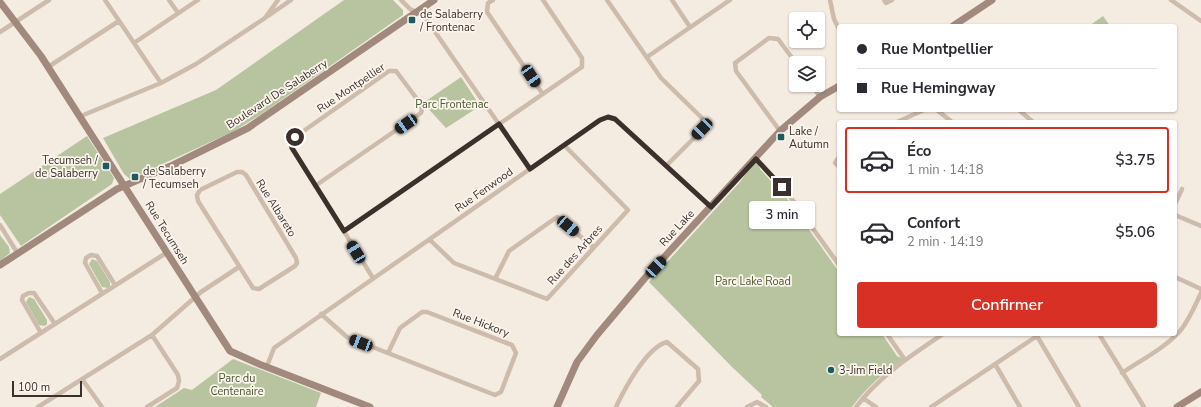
<!DOCTYPE html>
<html lang="fr">
<head>
<meta charset="utf-8">
<style>
	:root { --surface:#fff; --page:#f2f2f3; --text:#2b2b33; --muted:#7c7c81; --line:#e1e1e2; --accent:#d93025 }
	body { margin:0; font-family:"Nunito Sans",sans-serif; background:var(--page); color:var(--text); height:100vh; display:flex; flex-direction:column; font-size:15px; white-space:nowrap }
	* { box-sizing:border-box; margin:0 }
	p { font-size:13px; color:var(--muted) }
	.icon { flex:none; width:22px; height:22px; fill:none; stroke:currentColor; stroke-width:2; stroke-linecap:round; stroke-linejoin:round }
	.map { position:relative; flex:1; overflow:hidden }
	.sheet { position:absolute; left:837px; top:120px; width:340px; height:216px; display:flex; flex-direction:column; background:var(--surface); border-radius:4px; box-shadow:0 1px 3px #0004 }
	.sheet>* { flex:none }
	.banner { position:absolute; left:837px; top:24px; width:340px; height:88px; border-radius:4px; box-shadow:0 1px 3px #0004; display:grid; align-content:center; height:88px; padding:0 20px; background:var(--surface) }
	.buttons { position:absolute; left:789px; top:12px; display:grid; gap:8px }
	.buttons a { display:grid; place-items:center; width:36px; height:36px; border-radius:4px; background:var(--surface); box-shadow:0 1px 3px #0004; font-size:20px }
	.scale { position:absolute; left:12px; bottom:10px; width:70px; box-sizing:border-box; padding-left:4px; border:2px solid #3b302b; border-top:0; font-size:11px; line-height:14px; white-space:nowrap; color:#3b302b; -webkit-text-stroke:3px #fbf5ee; paint-order:stroke }
	.end { position:absolute; width:18px; height:18px; margin:-9px; border:5px solid #3b302b; background:#fff; box-shadow:0 0 0 2px #fff }
	.from { border-radius:50% }
	.bubble { position:absolute; height:28px; border-radius:4px; background:var(--surface); box-shadow:0 1px 3px #0004; font-size:13px; font-weight:600; line-height:28px; text-align:center }
	.car { position:absolute; width:12px; height:24px; margin:-12px -6px; border-radius:5px; box-shadow:0 0 3px 1px #0007; background:linear-gradient(#222 24%,#8ab4d8 0 40%,#222 0 76%,#8ab4d8 0 86%,#222 0) }
	.banner b { display:flex; align-items:center; gap:14px; height:38px; font-size:15px }
	.banner b+b { border-top:1px solid var(--line) }
	.banner i { width:10px; height:10px; background:var(--text) }
	ul { padding:7px 0 0; list-style:none }
	li { display:flex; align-items:center; gap:12px; height:66px; margin:0 8px 6px; padding:0 12px; border:2px solid transparent; border-radius:4px }
	li div { flex:1 }
	li b { display:block; font-size:15px }
	li em { font-style:normal; font-weight:600 }
	li.active { border-color:var(--accent) }
	li>.icon { width:36px; height:36px; stroke-width:1.5 }
	.primary-button { display:flex; gap:8px; margin-top:auto; padding:8px 20px }
	.primary-button a { flex:1; height:46px; border-radius:4px; background:var(--accent); color:#fff; font-size:16px; font-weight:600; line-height:46px; text-align:center }
	.map>svg:first-child { display:block }
	.green { fill:#b8c4a0 }
	.lines { fill:none; stroke-linecap:round; stroke-linejoin:round }
	.street { stroke:#cdbbac; stroke-width:4.5 }
	.secondary { stroke:#a18a7d; stroke-width:7 }
	.route { stroke:#3b302b; stroke-width:5 }
	.poi-dot { fill:#1f5a5e; stroke:#fbf5ee; stroke-width:1.5 }
	.labels { text-anchor:middle; dominant-baseline:central; stroke-width:3.5; stroke-linejoin:round; paint-order:stroke }
	.poi-label { font-size:11px; fill:#3b302b; stroke:#fbf5ee; text-anchor:start }
	.street-label { font-size:11px; fill:#3b302b; stroke:#fbf5ee }
	.park-label { font-size:11px; fill:#4a5a2e; stroke:#fbf5ee }
</style>
</head>
<body>
<div class="map">
<svg width="1201" height="407" viewBox="0 0 1201 407">
	<rect width="100%" height="100%" fill="#f4ebe1"/>
	<path class="green" d="M344,0H393L403,10V15L260,115L232,132L130,179L124,174L103,138L216,90Z
		M1103,16L1110,26H1089Z
		M461,77L480,106L446,128L423,103Z
		M87,136L114,178L112,184L21,246L0,215V194Z
		M756,159L760,169L788,200L839,272V334H882L897,356L905,360C884,371 866,388 852,407H773L761,397L762,395L732,367L649,282L740,182Z
		M0,235L9,247L10,253L0,261Z
		M92,259L97,261L110,282V286L108,288L102,287L89,264Z
		M29,297L34,299L47,320V324L45,326L39,325L26,302Z
		M233,359L321,393L316,407H155L184,388L192,390Z"/>
	<g class="lines">
		<path class="street" d="M105,0L161,83
			M169,0L178,13
			M401,0L410,9L424,16L530,169
			M493,0L488,3L487,12L542,93
			M607,0L661,78L702,118L703,129L666,166
			M672,0L690,27
			M830,0L834,19L839,29
			M884,0L886,3L892,0
			M1171,0L1201,21
			M268,16L291,0
			M0,32L49,0
			M134,43L198,0
			M647,57L730,0
			M48,67L119,21
			M812,85L820,97
			M937,110L952,122
			M1019,110L1033,122
			M81,116L161,83L196,64L265,18L278,0
			M897,122L924,110
			M780,131L736,71L735,63L769,38L778,39L796,63
			M839,157L835,163L839,167
			M756,159L789,195L839,265
			M237,172H242L246,175L296,258L297,263L295,266L259,289L253,288L198,201L197,195L200,190Z
			M315,186L421,113L422,109L420,103L396,71H389L295,137L291,142L292,148L373,278
			M1175,204L1182,189
			M1175,215L1201,226
			M0,225L18,254
			M344,231L582,67V58L543,0
			M430,240L454,263L547,299L628,210L564,145
			M1175,277L1201,289
			M495,279L509,251L557,217L593,247
			M102,293L85,263L86,258L91,255L97,256L115,285
			M321,314L347,337L495,395L501,392L516,353L512,345L427,312H422L400,328L388,353
			M41,333L22,300L23,296L29,293H34L55,324
			M887,334L905,360
			M1099,334L1144,407
			M0,359L166,253
			M995,364L1020,407
			M267,366L274,348L600,120L608,117L615,119L711,207
			M1122,373C1141,360 1165,348 1180,331C1189,320 1195,306 1201,293
			M82,379L102,407
			M863,398L876,407
			M38,407L152,335L201,292L239,267
			M147,407L177,388L179,381L178,375L152,335
			M616,407C625,388 647,347 667,342L698,369L699,381L677,407
			M747,407L757,402L766,407
			M856,407C879,376 912,355 943,334
			M931,407L1037,336L1079,407"/>
		<path class="secondary" d="M0,2L41,56L230,351L259,364L370,407
			M953,26L992,0
			M0,265L117,189L173,165L248,128L434,0
			M557,407L577,362L597,335L645,278L780,131L820,97L839,86
			M1177,407L1201,392"/>
	</g>
	<g class="lines">
		<path class="route" d="M295,137L291,142L292,148L344,231L499,124L530,169L600,120L608,117L615,119L711,207L756,159L782,187"/>
	</g>
	<g class="poi-dot">
		<rect x="408" y="16" width="8" height="8" rx="2"/>
		<rect x="777" y="133" width="8" height="8" rx="2"/>
		<rect x="102" y="162" width="8" height="8" rx="2"/>
		<rect x="131" y="173" width="8" height="8" rx="2"/>
		<circle cx="831" cy="370" r="4"/>
	</g>
	<g class="labels">
		<g class="poi-label">
			<text x="420" y="14">de Salaberry<tspan x="420" dy="13">/ Frontenac</tspan></text>
			<text x="789" y="131">Lake /<tspan x="789" dy="13">Autumn</tspan></text>
			<text x="98" y="160" text-anchor="end">Tecumseh /<tspan x="98" dy="13">de Salaberry</tspan></text>
			<text x="143" y="171">de Salaberry<tspan x="143" dy="13">/ Tecumseh</tspan></text>
			<text x="839" y="370">3-Jim Field</text>
		</g>
		<g class="street-label">
			<text transform="translate(351 88) rotate(-34)">Rue Montpellier</text>
			<text transform="translate(277 94) rotate(-33)">Boulevard De Salaberry</text>
			<text transform="translate(484 190) rotate(-35)">Rue Fenwood</text>
			<text transform="translate(276 208) rotate(58)">Rue Albareto</text>
			<text transform="translate(677 228) rotate(-47)">Rue Lake</text>
			<text transform="translate(167 233) rotate(58)">Rue Tecumseh</text>
			<text transform="translate(575 255) rotate(-48)">Rue des Arbres</text>
			<text transform="translate(481 323) rotate(21)">Rue Hickory</text>
		</g>
		<g class="park-label">
			<text x="452" y="104">Parc Frontenac</text>
			<text x="753" y="281">Parc Lake Road</text>
			<text x="237" y="378">Parc du<tspan x="237" dy="13">Centenaire</tspan></text>
		</g>
	</g>
</svg>
<div class="buttons">
<a><svg class="icon" aria-label="locate" viewBox="0 0 24 24"><circle cx="12" cy="12" r="6"/><path d="M12 2v4M12 18v4M2 12h4M18 12h4"/></svg></a>
<a><svg class="icon" aria-label="layers" viewBox="0 0 24 24"><path d="M12 4l9 5-9 5-9-5zM3 14l9 5 9-5"/></svg></a>
</div>
<div class="scale">100 m</div>
<i class="end from" style="left:295px;top:137px"></i>
<i class="end" style="left:782px;top:187px"></i>
<div class="bubble" style="left:749px;top:201px;width:66px">3 min</div>
<i class="car" style="left:531px;top:76px;rotate:146deg"></i>
<i class="car" style="left:406px;top:124px;rotate:236deg"></i>
<i class="car" style="left:702px;top:129px;rotate:224deg"></i>
<i class="car" style="left:568px;top:226px;rotate:130deg"></i>
<i class="car" style="left:356px;top:252px;rotate:329deg"></i>
<i class="car" style="left:656px;top:267px;rotate:43deg"></i>
<i class="car" style="left:361px;top:343px;rotate:291deg"></i>
<div class="banner">
<b><i class="from"></i>Rue Montpellier</b>
<b><i></i>Rue Hemingway</b>
</div>
<section class="sheet">
<ul>
<li class="active"><svg class="icon" aria-label="car" viewBox="0 0 24 24"><path d="M5 17H2v-5l4-1 3-4h7l3 4 3 1v5h-3M9 17h6M6 11h13"/><circle cx="7" cy="17" r="2"/><circle cx="17" cy="17" r="2"/></svg><div><b>Éco</b><p>1 min · 14:18</p></div><em>$3.75</em></li>
<li><svg class="icon" aria-label="car" viewBox="0 0 24 24"><path d="M5 17H2v-5l4-1 3-4h7l3 4 3 1v5h-3M9 17h6M6 11h13"/><circle cx="7" cy="17" r="2"/><circle cx="17" cy="17" r="2"/></svg><div><b>Confort</b><p>2 min · 14:19</p></div><em>$5.06</em></li>
</ul>
<div class="primary-button"><a>Confirmer</a></div>
</section>
</div>
</body>
</html>
